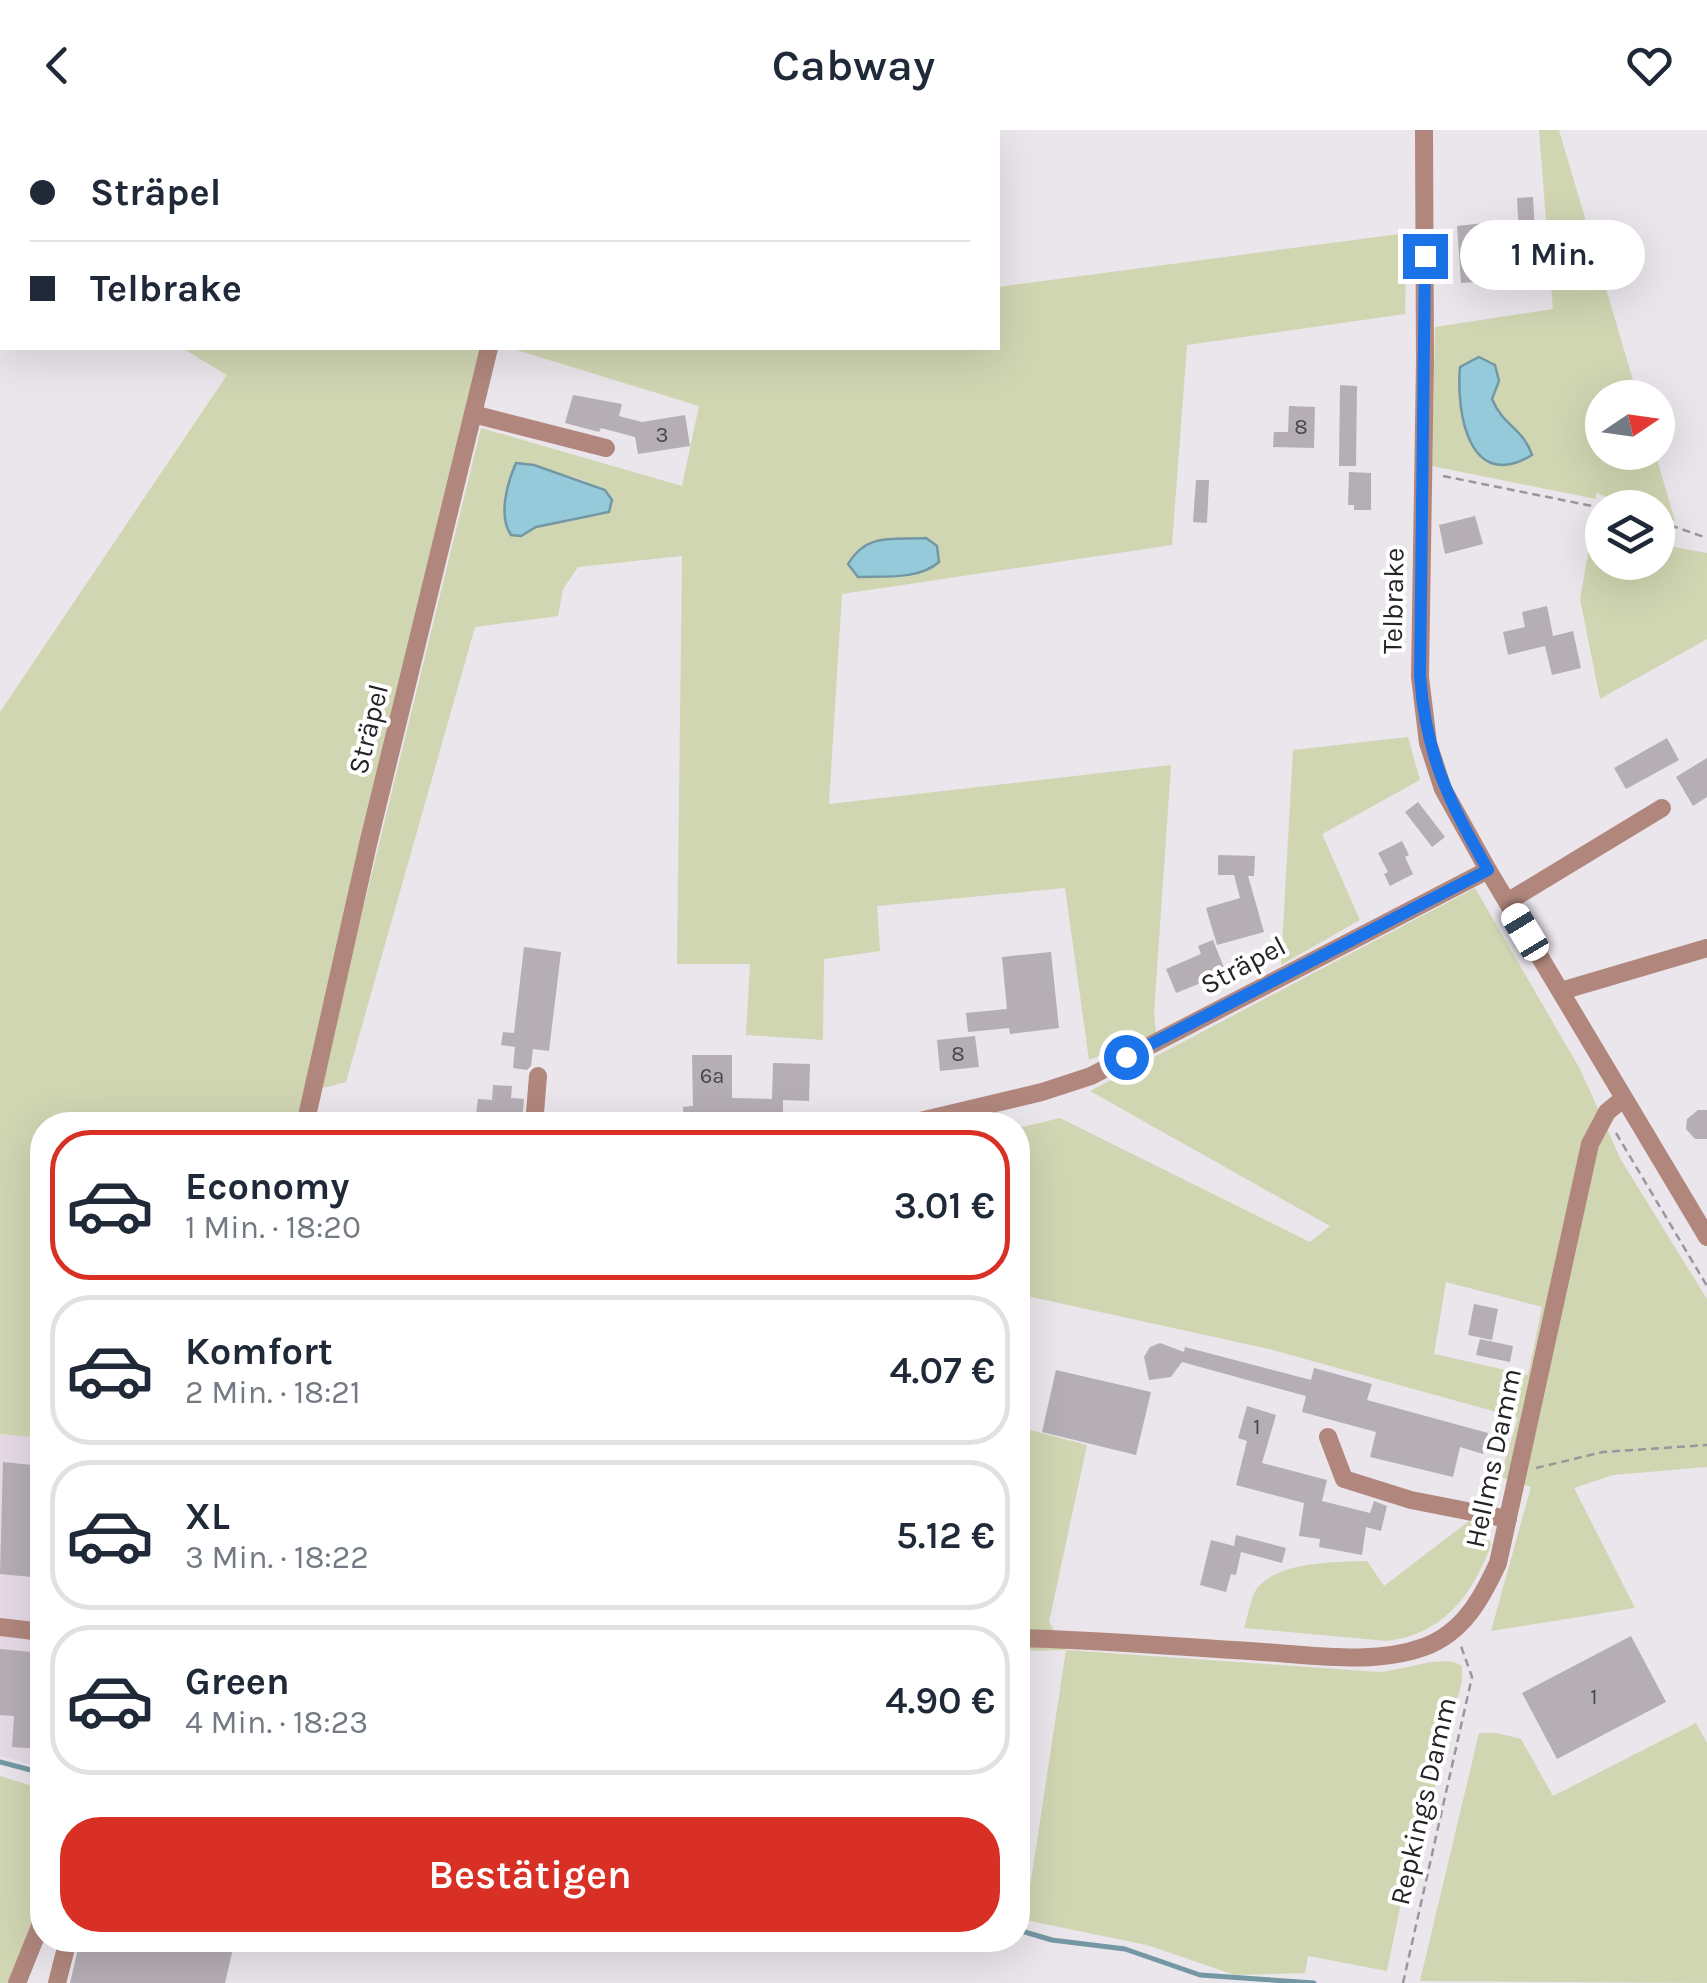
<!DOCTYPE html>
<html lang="de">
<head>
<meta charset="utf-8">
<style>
	:root { --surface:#fff; --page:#f2f2f3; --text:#1f2937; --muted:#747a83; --line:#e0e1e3; --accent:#d93025 }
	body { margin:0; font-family:Karla,sans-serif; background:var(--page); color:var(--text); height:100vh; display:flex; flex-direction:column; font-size:38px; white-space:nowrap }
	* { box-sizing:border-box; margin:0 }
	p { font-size:32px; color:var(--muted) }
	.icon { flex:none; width:55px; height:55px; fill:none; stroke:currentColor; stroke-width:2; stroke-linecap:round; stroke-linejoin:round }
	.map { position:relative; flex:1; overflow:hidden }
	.sheet { position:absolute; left:30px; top:982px; width:1000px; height:840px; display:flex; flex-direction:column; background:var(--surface); border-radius:40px; box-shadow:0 10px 40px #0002 }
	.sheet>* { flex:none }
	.banner { position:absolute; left:0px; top:0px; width:1000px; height:220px; box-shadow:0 10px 40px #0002; display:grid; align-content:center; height:220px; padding:0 30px; background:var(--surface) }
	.needle { width:65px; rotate:77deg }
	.tools { position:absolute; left:1585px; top:250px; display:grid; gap:20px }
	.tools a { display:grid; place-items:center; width:90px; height:90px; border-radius:50%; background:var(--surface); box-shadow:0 10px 40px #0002; font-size:50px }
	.end { position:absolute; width:45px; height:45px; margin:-22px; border:12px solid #1a73e8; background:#fff; box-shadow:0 0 0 5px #fff }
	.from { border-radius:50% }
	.bubble { position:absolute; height:70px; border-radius:35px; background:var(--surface); box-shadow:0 10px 40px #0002; font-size:32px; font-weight:600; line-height:70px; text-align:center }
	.car { position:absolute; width:30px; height:60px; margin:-30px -15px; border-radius:12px; box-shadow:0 0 8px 2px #0007; background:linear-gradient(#fff 24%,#345 0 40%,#fff 0 76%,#345 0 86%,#fff 0) }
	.banner b { display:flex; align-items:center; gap:35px; height:95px; font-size:38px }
	.banner b+b { border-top:2px solid var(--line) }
	.banner i { width:25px; height:25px; background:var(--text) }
	ul { padding:18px 0 0; list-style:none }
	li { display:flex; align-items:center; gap:30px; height:150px; margin:0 20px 15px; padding:0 10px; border:5px solid var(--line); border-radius:40px }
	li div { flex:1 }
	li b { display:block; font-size:38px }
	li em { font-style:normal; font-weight:600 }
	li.on { border-color:var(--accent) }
	li>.icon { width:90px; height:90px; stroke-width:1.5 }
	.button { display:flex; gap:20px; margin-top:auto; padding:20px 30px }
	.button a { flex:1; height:115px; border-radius:40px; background:var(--accent); color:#fff; font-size:40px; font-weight:600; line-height:115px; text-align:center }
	header { display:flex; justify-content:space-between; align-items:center; height:130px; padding:0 30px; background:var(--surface); font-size:45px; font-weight:600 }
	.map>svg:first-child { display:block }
	.built { fill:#e6dae7 }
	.green { fill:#d0d6b2; fill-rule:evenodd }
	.water { fill:#94cada; stroke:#7398a4; stroke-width:2.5 }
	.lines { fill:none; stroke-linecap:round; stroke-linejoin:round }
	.stream { stroke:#7398a4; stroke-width:5 }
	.building { fill:#b5aeb5 }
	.path { stroke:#9a969b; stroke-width:2.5; stroke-dasharray:8 5; stroke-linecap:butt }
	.minor { stroke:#b1877d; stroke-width:18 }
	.route { stroke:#1a73e8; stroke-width:12 }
	.labels { text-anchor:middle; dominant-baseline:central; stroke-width:8; stroke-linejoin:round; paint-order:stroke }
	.number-label { font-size:22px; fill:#494649 }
	.street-label { font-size:28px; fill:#252325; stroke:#fff }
</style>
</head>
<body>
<header><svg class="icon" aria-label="back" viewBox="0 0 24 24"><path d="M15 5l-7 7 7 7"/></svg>Cabway<svg class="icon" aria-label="heart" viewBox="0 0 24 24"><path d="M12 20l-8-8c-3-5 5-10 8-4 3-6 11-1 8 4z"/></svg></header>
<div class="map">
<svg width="1707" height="1853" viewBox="0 0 1707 1853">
	<rect width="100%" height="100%" fill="#ebe5ec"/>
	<path class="built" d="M0,1304L42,1308V1637L0,1626Z"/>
	<path class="green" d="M0,0H534L2,2V112Z
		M1539,0H1559L1638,267L1602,268V322L1655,323L1675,391L1658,385V378L1637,377L1596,363V369L1432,336L1435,197L1553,179Z
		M1407,103L1405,184L1187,215L1172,415L842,464L829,674L1171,635L1154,883L1156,903L1089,930L1065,758L877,776L880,821L824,829L823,910L746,905L750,834H677L682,426L578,437L563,459L558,486L475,497L346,952L319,959L481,298L682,356L699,276L510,218H998V157ZM563,344L588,352L571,389L536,397L521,406L505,396L508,350ZM873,410H898L914,443L859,447Z
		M182,218H481L296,995H42V1308L0,1304V582L227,245Z
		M1592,402L1602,404V432H1658V414L1707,423V509L1600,569L1580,469Z
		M1408,607L1420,650L1322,704L1360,790L1281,835L1293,620Z
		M1475,758L1580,939L1621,1030L1707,1169V1337L1613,1345L1574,1358L1635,1478L1491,1501L1531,1357L1500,1347L1518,1288L1269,1219L1027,1166L1024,1148L1018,1147V998L1060,988L1310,1112L1330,1096L1090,961ZM1446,1152L1542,1177L1528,1245L1434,1224Z
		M1018,1264L1030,1271L1023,1298L1087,1315L1049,1492L1066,1520L1379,1542C1403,1541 1443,1523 1462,1536V1551L1427,1689L1419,1686L1387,1841L1308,1826L1305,1843L1235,1845L1147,1815L1025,1790L1066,1520L1018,1521Z
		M1469,1391L1484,1397L1491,1415C1472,1466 1443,1504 1387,1511L1244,1498C1248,1487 1250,1470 1256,1460C1276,1431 1336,1432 1367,1431L1384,1456Z
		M1696,1593L1707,1613V1853L1420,1851L1479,1603H1497L1521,1609L1553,1666Z
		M0,1646L42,1659V1766L8,1853H0Z"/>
	<path class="water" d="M1479,227L1495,235L1499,251L1492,269C1503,296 1523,298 1532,325C1469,363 1456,283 1460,237Z
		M516,333L534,335L605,360L612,370L609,382L536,397L521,406L511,405C498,386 507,353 516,333Z
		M926,408L937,416L939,432C919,450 883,446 858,447L848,434C867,402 893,410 926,408Z"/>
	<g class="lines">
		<path class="stream" d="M0,1632L42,1643
			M1018,1800L1052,1810L1125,1819L1200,1845L1314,1853"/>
	</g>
	<path class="building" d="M1533,67L1535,104L1519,105L1517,68Z
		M1485,93L1486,99L1513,97L1514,118L1489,119L1491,151L1461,153L1457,96Z
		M1340,255L1357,256L1356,336H1339Z
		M573,265L622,274L619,286L642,292L685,285L690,316L638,324L635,307L601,298L599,302L565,293Z
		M1289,276L1315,277L1314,318L1273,317L1274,302H1288Z
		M1349,342L1371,343V380H1354V375H1348Z
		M1196,350H1209L1207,393L1193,392Z
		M1475,386L1483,414L1445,424L1439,395Z
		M1547,476L1553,506L1573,501L1581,538L1552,545L1545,516L1508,525L1503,502L1525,497L1522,482Z
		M1667,608L1679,630L1626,659L1614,638Z
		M1707,628V667L1693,676L1676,647Z
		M1418,672L1445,707L1432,717L1405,682Z
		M1402,711L1409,725L1405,727L1413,744L1390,756L1384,744L1388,742L1378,723Z
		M1218,725L1255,726L1254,746H1248L1264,802L1217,815L1206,778L1240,768L1234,745H1218Z
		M1213,810L1226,843L1176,863L1166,839L1201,824L1198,816Z
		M524,817L561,822L549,921L533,919L531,936L527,940L513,938L515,917L501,915L503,902L514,903Z
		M1051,822L1059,898L1010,904L1009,898L968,902L966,883L1007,879L1002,827Z
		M975,906L979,937L940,941L937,910Z
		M692,925H732V968L772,969L773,933L810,934L809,971L783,970V995H683V977L693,976Z
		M493,955L512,956L511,968L524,969L522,995H481L475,992L478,969L492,970Z
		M1698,980H1707V1009H1695L1686,999L1687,989Z
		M1474,1174L1498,1179L1492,1210L1468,1205Z
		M1480,1209L1513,1216L1510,1232L1476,1225Z
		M1160,1213L1184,1222L1185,1217L1311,1250L1314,1238L1372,1254L1367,1270L1488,1303L1483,1324L1460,1317L1453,1347L1370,1327L1376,1302L1302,1282L1306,1266L1182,1232L1171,1247L1149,1250L1144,1227L1150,1217Z
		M1056,1240L1151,1262L1136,1325L1042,1302Z
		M1247,1276L1276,1285L1262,1333L1327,1350L1322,1371L1370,1383L1374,1371L1387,1376L1381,1401L1366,1397L1362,1425L1319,1417L1320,1409L1299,1406L1304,1373L1236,1355L1247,1311L1238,1308Z
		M3,1332L42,1336V1448L0,1444Z
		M1236,1405L1286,1418L1282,1433L1241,1422L1236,1445L1231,1444L1226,1462L1200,1455L1211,1410L1234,1416Z
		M1631,1506L1666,1572L1557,1629L1522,1563Z
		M0,1519L42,1523V1619L12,1617L14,1586L0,1585Z
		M80,1810L128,1822L130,1810H235L225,1853H70Z"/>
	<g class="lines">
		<path class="path" d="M1443,346L1602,378
			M1658,391L1707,408
			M1616,1003L1707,1156
			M1536,1338L1603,1322L1707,1315
			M1403,1853L1472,1547L1461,1516"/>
		<path class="minor" d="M599,0L605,2
			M1424,0L1425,231L1420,547L1428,613L1443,659L1488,740L1707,1107
			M542,2L543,0
			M473,284L606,318
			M1507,772L1662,678
			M1561,861L1707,818
			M305,995L369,710L489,218
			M534,995L538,946
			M903,995L1042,962L1091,946L1488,740
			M1328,1307L1344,1349L1411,1370L1508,1389
			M0,1497L42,1502
			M1018,1508C1099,1510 1181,1517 1263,1522C1314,1525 1375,1535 1424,1517C1463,1503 1482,1468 1498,1433L1590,1014L1607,982L1624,968
			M17,1853L42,1791
			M57,1853L68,1810"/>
	</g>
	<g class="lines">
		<path class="route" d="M1126,927L1488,740C1449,671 1426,627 1420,546L1425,126"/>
	</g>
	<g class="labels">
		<g class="number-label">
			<text x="1301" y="297">8</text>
			<text x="662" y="305">3</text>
			<text x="958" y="924">8</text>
			<text x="712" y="946">6a</text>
			<text x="1257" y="1297">1</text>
			<text x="1594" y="1567">1</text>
		</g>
		<g class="street-label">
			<text transform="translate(1393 471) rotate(-89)">Telbrake</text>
			<text transform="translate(368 599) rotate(-76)">Sträpel</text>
			<text transform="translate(1243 835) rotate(-28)">Sträpel</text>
			<text transform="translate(1493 1328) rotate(-78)">Hellms Damm</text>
			<text transform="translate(1423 1671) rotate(-77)">Repkings Damm</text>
		</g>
	</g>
</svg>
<div class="tools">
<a><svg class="needle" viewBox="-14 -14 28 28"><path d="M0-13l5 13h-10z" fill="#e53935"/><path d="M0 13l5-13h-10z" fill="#747a83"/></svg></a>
<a><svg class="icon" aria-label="layers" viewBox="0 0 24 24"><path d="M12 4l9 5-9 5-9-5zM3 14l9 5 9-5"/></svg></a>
</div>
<i class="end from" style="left:1126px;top:927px"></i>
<i class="end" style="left:1425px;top:126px"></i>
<div class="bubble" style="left:1460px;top:90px;width:185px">1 Min.</div>
<i class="car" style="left:1525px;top:802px;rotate:329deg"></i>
<div class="banner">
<b><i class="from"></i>Sträpel</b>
<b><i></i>Telbrake</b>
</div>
<section class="sheet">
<ul>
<li class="on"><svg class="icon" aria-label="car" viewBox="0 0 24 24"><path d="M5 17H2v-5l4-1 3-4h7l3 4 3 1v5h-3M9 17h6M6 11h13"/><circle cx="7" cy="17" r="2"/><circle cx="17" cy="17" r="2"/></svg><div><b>Economy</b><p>1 Min. · 18:20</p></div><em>3.01 €</em></li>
<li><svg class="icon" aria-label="car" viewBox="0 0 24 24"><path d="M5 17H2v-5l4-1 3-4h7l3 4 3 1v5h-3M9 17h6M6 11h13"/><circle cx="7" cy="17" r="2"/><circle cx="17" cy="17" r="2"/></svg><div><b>Komfort</b><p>2 Min. · 18:21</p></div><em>4.07 €</em></li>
<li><svg class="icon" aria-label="car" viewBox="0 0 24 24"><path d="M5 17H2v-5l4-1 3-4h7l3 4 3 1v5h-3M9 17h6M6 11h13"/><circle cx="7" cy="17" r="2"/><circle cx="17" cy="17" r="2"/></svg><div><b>XL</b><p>3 Min. · 18:22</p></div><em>5.12 €</em></li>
<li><svg class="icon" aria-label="car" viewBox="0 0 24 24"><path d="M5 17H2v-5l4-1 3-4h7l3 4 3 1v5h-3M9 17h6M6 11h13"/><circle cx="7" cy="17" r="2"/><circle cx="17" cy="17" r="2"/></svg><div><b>Green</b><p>4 Min. · 18:23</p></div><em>4.90 €</em></li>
</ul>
<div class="button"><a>Bestätigen</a></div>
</section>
</div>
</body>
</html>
